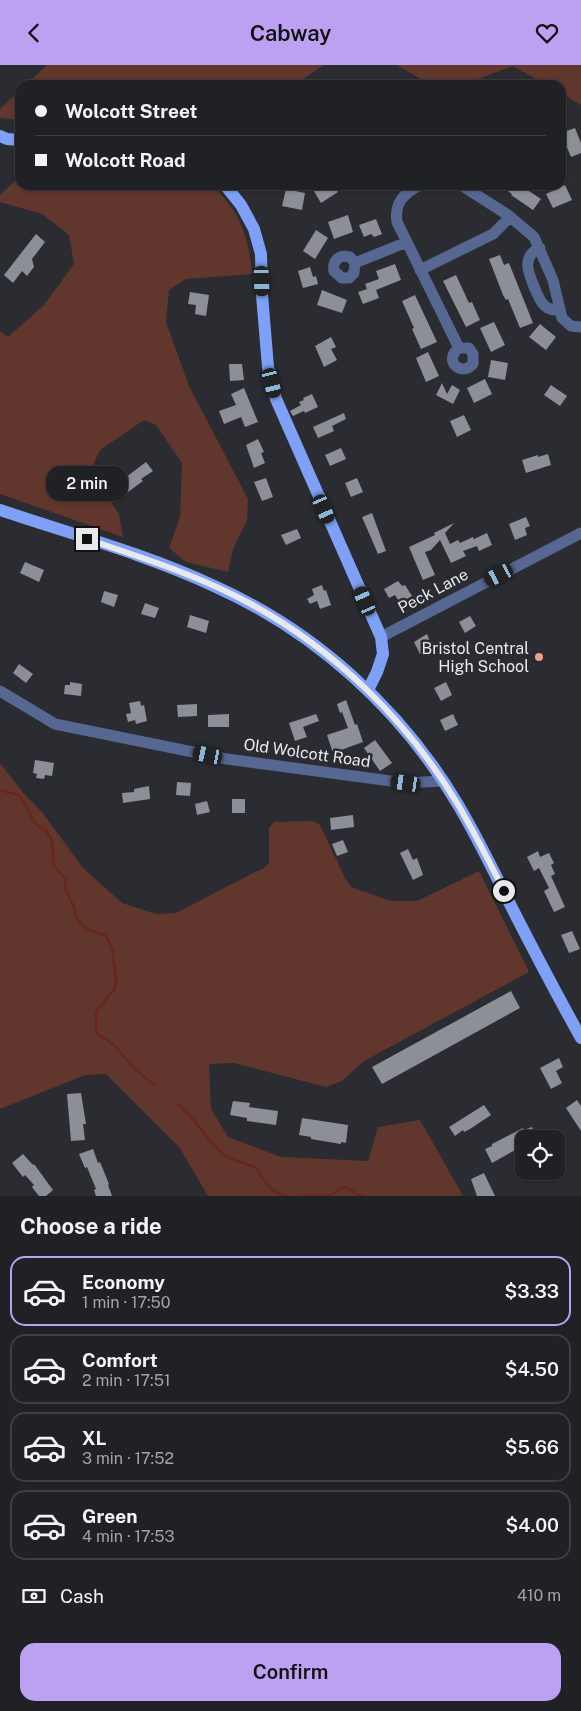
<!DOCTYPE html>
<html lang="en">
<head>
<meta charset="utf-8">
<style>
	:root { --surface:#202125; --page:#2d2e32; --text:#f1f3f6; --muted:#a2a3a7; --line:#3d3e42; --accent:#bca0f2 }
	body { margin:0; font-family:"Public Sans",sans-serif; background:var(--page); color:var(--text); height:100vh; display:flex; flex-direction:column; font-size:19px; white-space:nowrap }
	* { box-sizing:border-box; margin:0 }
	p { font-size:16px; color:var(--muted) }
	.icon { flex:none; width:28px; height:28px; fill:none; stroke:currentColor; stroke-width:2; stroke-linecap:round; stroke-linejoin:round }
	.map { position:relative; height:1131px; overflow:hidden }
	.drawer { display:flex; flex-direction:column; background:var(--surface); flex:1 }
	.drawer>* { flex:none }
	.guide { position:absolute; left:15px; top:15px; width:551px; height:110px; border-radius:15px; box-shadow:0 1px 4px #0004,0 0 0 1px var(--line); display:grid; align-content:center; height:110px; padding:0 20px; background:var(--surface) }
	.controls { position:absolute; left:515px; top:1065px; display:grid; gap:10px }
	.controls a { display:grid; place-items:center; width:50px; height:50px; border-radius:10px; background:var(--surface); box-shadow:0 1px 4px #0004,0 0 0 1px var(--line); font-size:25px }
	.end { position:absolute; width:22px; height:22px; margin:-11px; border:6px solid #e7e9ec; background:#111; box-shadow:0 0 0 2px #111 }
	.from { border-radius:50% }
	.bubble { position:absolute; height:35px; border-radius:15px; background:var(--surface); box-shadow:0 1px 4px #0004,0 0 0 1px var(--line); font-size:16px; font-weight:600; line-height:35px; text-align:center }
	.car { position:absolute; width:15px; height:30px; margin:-15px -8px; border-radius:6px; box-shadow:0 0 4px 1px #0007; background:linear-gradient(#222 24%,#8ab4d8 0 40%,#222 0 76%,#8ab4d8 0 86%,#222 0) }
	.guide b { display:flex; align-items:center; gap:18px; height:48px; font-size:19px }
	.guide b+b { border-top:1px solid var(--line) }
	.guide i { width:12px; height:12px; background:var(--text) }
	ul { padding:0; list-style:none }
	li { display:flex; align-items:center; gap:15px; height:70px; margin:0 10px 8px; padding:0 10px; border:2px solid var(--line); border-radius:15px }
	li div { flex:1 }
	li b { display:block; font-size:19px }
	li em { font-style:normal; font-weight:600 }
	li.current { border-color:var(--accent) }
	li>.icon { width:45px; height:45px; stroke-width:1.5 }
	h2 { padding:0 20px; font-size:22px; line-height:60px }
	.pay { display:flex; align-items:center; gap:12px; height:55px; padding:0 20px; font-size:19px }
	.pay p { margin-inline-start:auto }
	.action { display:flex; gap:10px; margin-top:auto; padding:10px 20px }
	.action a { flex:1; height:58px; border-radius:15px; background:var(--accent); color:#111; font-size:20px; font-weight:600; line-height:58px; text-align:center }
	header { display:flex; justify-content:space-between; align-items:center; height:65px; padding:0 20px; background:var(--accent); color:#111; font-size:22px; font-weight:600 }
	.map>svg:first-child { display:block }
	.green { fill:#61362c }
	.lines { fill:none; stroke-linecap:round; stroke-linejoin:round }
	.stream { stroke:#672719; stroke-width:2.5 }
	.building { fill:#8c8f95 }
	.minor { stroke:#566791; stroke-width:11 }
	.major { stroke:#7fa0f7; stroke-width:12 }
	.route { stroke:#e7e9ec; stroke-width:6 }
	.poi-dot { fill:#f49e89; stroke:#2a2c31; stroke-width:2 }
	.labels { text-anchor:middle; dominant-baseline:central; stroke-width:5; stroke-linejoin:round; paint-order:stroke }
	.street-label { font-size:16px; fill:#e7e9ec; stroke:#2a2c31 }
	.poi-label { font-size:16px; fill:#e7e9ec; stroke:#2a2c31; text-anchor:end }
</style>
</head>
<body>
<header><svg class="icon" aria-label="back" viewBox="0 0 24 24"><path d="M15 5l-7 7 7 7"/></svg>Cabway<svg class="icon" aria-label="heart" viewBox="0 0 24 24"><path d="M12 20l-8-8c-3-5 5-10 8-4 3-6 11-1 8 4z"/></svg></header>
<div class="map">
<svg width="581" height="1131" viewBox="0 0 581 1131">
	<rect width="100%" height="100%" fill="#2a2c31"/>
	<path class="green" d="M47,0H324L294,20H26Z
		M397,0H581V40L561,28V20H547L513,1L462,20H431Z
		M20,25V55L0,53V44Z
		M20,111V120H211C240,145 249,172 252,209L186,214L169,225L166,257L189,321L248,434L247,455L233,484L228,507L186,497L169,483L180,452L182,398L156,360L144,355L100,385L94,398L95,414L119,449L123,472L0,429V266L8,272L44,240L74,199L69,170L42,149L0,137V130Z
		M0,698L24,729L42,747L83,803L122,838L156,849L176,848L255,807L263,804L269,798V763L274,757L313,756L320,760L345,813L351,822L391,836H417L479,806L529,907L364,996L342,1016L326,1022L234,998L209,999L211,1044L228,1072L281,1092L368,1096L378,1062L420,1055L463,1131H208L179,1082L106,1009L85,1010L0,1044Z"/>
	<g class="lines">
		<path class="stream" d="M0,725L18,730L23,736L35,759L46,766L51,773L54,801L66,814L65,822L75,845L76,852L81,859L89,865L106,871L112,884L116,912L115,923L96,947V966L100,971L106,974L115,981L132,1001L154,1020
			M178,1039C196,1053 209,1080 226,1091C236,1097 247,1098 256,1103C265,1118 270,1128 289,1131
			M301,1131H318
			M318,1131H329L344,1122L348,1123L356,1129L363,1131"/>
	</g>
	<path class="building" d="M575,63L581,78V88L571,92L561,68Z
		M316,120H333L338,127L321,138L312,123Z
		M499,120H520L541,134L533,145L511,130L512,129Z
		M565,120L572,135L553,143L546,129Z
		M286,124L305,128L302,145L282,141Z
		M348,150L353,167L334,174L328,157Z
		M376,154L382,169L374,172L371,169L364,172L359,160Z
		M316,165L328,173L315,194L303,186Z
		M36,169L45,177L32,194L34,202L27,211L22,206L13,218L4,210Z
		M500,190L504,200L509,198L533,258L520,263L508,234L506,235L503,230L489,194Z
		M395,199L401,215L376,225L379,233L363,239L358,227L367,224L365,219L379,214L376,206Z
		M310,202L313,212L316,211L318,219L303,223L298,206Z
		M456,210L469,238L472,237L480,255L466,262L443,216Z
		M322,225L347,235L342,248L317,240Z
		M190,227L209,230L206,251L195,249L196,240L188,239Z
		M415,230L437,277L421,284L412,264L414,263L402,236Z
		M494,257L505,280L491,287L480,263Z
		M540,259L556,272L546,285L529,272Z
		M331,272L336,282L331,284L337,295L324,302L315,281Z
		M428,287L439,311L426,317L416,293Z
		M491,295L508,298L505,315L488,312Z
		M229,299H242L244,315L230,316Z
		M485,314L492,329L474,338L467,323Z
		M442,318L447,329L452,320L460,325L453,339L436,330Z
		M551,320L567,331L560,341L544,330Z
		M244,323L258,357L245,362L241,352L224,359L219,346L236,340L231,329Z
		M312,329L318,342L305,348L304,346L293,351L290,346L301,340L299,337L304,335L303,333Z
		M344,348L346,354L332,361L334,366L318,373L313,362Z
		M464,350L471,365L457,372L450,356Z
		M258,374L264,387L261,388L265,398L254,403L246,380Z
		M341,383L346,394L330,401L325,390Z
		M548,389L551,400L526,408L522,395L538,390V392Z
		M146,397L153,406L141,414L143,416L124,430L117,419Z
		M266,413L273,432L262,436L254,417Z
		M357,413L363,427L351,432L345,418Z
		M372,448L386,486L378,489L362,452Z
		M526,452L530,461L525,463L527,470L515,475L509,459Z
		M454,458L445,468L450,479L458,475L460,478L473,472L475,477L474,474L487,468L492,480L479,486L477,481L463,486L466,491L451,498L440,475L431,485L425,487L435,510L423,515L409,482L435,470L434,468Z
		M297,464L301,473L286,480L281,470Z
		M25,497L44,505L39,517L20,508Z
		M398,516L402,521L405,520L412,531L400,538L395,530L389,533L384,524Z
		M322,520L324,526L326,525L331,540L320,544L317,536L310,539L307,534L314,530L312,524Z
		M104,526L118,530L114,542L101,537Z
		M145,538L159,543L155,553L141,549Z
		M190,550L209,556L206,568L187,562Z
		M470,551L476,561L465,568L459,557Z
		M427,569L434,586L426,590L424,587L420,589L414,577Z
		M19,599L33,609L26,618L13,608Z
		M70,617L82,619L81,631L64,629L65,620H70Z
		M446,617L452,630L441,636L434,623Z
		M346,635L355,660L357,659L363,677L333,688L327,670L348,663L342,647L340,648L337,639Z
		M140,636L141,641L144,640L147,656L136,659L135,655L128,657L126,649L131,648L129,638Z
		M197,639V651L178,652L177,640Z
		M229,649V662H208V650Z
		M316,649L319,656L303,662L307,672L295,676L289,658Z
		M453,649L458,660L445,666L440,655Z
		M375,675L392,698L380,706L364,683Z
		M35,695L54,698L52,711L45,710L44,714L36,713L37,709L33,708Z
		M177,717L191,718L190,731L176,730Z
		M149,721L150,734L123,738L122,728L134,727V724Z
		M232,734H245V748H232Z
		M207,736L210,747L197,750L195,739Z
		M353,750L354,762L331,765L330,753Z
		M343,775L348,787L337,791L332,779Z
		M408,784L413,795L417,793L423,810L413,815L400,788Z
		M538,786L540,792L549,788L554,798L551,800L555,809L551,811L565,842L554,847L544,826L549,823L539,803L534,806L527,792Z
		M572,866L580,884L569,888L561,870Z
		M511,926L520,943L382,1019L372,1002Z
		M559,993L563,1002L556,1006L562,1018L551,1024L540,1003Z
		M81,1028L86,1059H83L85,1075L71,1076L67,1029Z
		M577,1035L581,1041V1066L566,1043Z
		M233,1036L250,1038L249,1042L278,1046L276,1060L247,1056V1053L230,1050Z
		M484,1040L491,1050L470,1064L464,1067L463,1065L455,1071L449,1062Z
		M302,1053L348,1060L346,1078L341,1077V1079L311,1074V1072L299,1070Z
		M532,1062L538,1074H524V1080L492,1098L485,1084L492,1081V1079L523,1063L524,1065Z
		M93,1084L98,1098L100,1097L109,1119L108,1120L112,1131H96L94,1125L96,1124L87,1102L85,1103L79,1089Z
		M23,1089L33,1100L34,1099L53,1125L46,1131H39L32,1122L34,1120L25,1110L23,1112L12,1098Z
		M484,1108L495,1131H477L471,1114Z"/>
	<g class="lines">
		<path class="minor" d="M420,120C404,128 394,138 397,157L459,283C443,294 460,313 473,299V289L469,283H459
			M461,120L508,150L534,172L553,215L562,253L571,261L581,262
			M540,183C520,192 529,209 535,224C538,230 540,237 545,241C549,245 554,245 560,245
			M355,198L354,208L349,213H342L334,206C332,195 340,189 350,192L355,198L407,177
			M420,205L493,169L510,152
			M381,572L581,468
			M0,626L55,659L227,694L406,718L442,716"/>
		<path class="major" d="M0,71L7,74L20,75
			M225,120L241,140L254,164L261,189L262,230L268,302L276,334L381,572L383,589L377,607L368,625
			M0,445C71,469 146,489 214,521C315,566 401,644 457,738C478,773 495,809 513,845C535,888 557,930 581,973"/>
	</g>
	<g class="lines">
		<path class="route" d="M87,474C142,493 198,510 249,538C334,584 407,655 457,738C474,767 489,796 504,826"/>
	</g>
	<circle class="poi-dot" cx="539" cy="592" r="5"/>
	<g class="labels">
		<g class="street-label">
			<text transform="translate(433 526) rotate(-28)">Peck Lane</text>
			<text transform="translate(307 688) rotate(8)">Old Wolcott Road</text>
		</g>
		<g class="poi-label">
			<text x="529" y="583">Bristol Central<tspan x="529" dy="18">High School</tspan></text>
		</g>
	</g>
</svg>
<div class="controls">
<a><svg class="icon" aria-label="locate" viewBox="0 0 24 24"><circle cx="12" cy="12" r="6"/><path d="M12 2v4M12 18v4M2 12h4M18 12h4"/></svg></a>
</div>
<i class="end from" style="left:504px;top:826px"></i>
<i class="end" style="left:87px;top:474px"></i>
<div class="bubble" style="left:46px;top:401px;width:82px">2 min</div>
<i class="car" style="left:262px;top:216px;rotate:178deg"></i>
<i class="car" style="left:272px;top:318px;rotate:166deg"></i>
<i class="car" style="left:324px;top:444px;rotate:156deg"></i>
<i class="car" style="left:499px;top:510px;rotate:243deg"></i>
<i class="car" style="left:365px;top:536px;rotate:336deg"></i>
<i class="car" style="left:208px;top:690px;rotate:282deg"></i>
<i class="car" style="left:406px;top:718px;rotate:278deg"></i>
<div class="guide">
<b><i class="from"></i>Wolcott Street</b>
<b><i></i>Wolcott Road</b>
</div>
</div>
<section class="drawer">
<h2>Choose a ride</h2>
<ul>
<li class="current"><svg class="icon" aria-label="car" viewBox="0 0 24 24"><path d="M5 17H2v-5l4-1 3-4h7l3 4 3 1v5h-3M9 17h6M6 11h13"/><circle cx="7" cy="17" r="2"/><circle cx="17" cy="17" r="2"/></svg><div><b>Economy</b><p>1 min · 17:50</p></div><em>$3.33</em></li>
<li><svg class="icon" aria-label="car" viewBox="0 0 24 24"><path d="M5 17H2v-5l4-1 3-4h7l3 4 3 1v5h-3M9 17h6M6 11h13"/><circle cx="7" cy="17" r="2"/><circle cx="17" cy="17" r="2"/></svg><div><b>Comfort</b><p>2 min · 17:51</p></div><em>$4.50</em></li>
<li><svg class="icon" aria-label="car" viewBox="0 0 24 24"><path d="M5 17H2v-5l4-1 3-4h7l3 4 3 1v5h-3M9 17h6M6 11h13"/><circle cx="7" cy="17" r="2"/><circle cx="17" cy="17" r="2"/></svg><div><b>XL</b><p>3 min · 17:52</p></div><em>$5.66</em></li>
<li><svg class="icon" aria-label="car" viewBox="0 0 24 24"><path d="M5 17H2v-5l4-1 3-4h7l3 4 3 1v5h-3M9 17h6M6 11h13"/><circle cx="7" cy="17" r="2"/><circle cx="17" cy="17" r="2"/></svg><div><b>Green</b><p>4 min · 17:53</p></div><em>$4.00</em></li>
</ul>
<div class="pay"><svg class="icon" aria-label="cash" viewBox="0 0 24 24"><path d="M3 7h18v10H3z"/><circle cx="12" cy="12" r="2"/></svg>Cash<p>410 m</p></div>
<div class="action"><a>Confirm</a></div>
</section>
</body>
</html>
